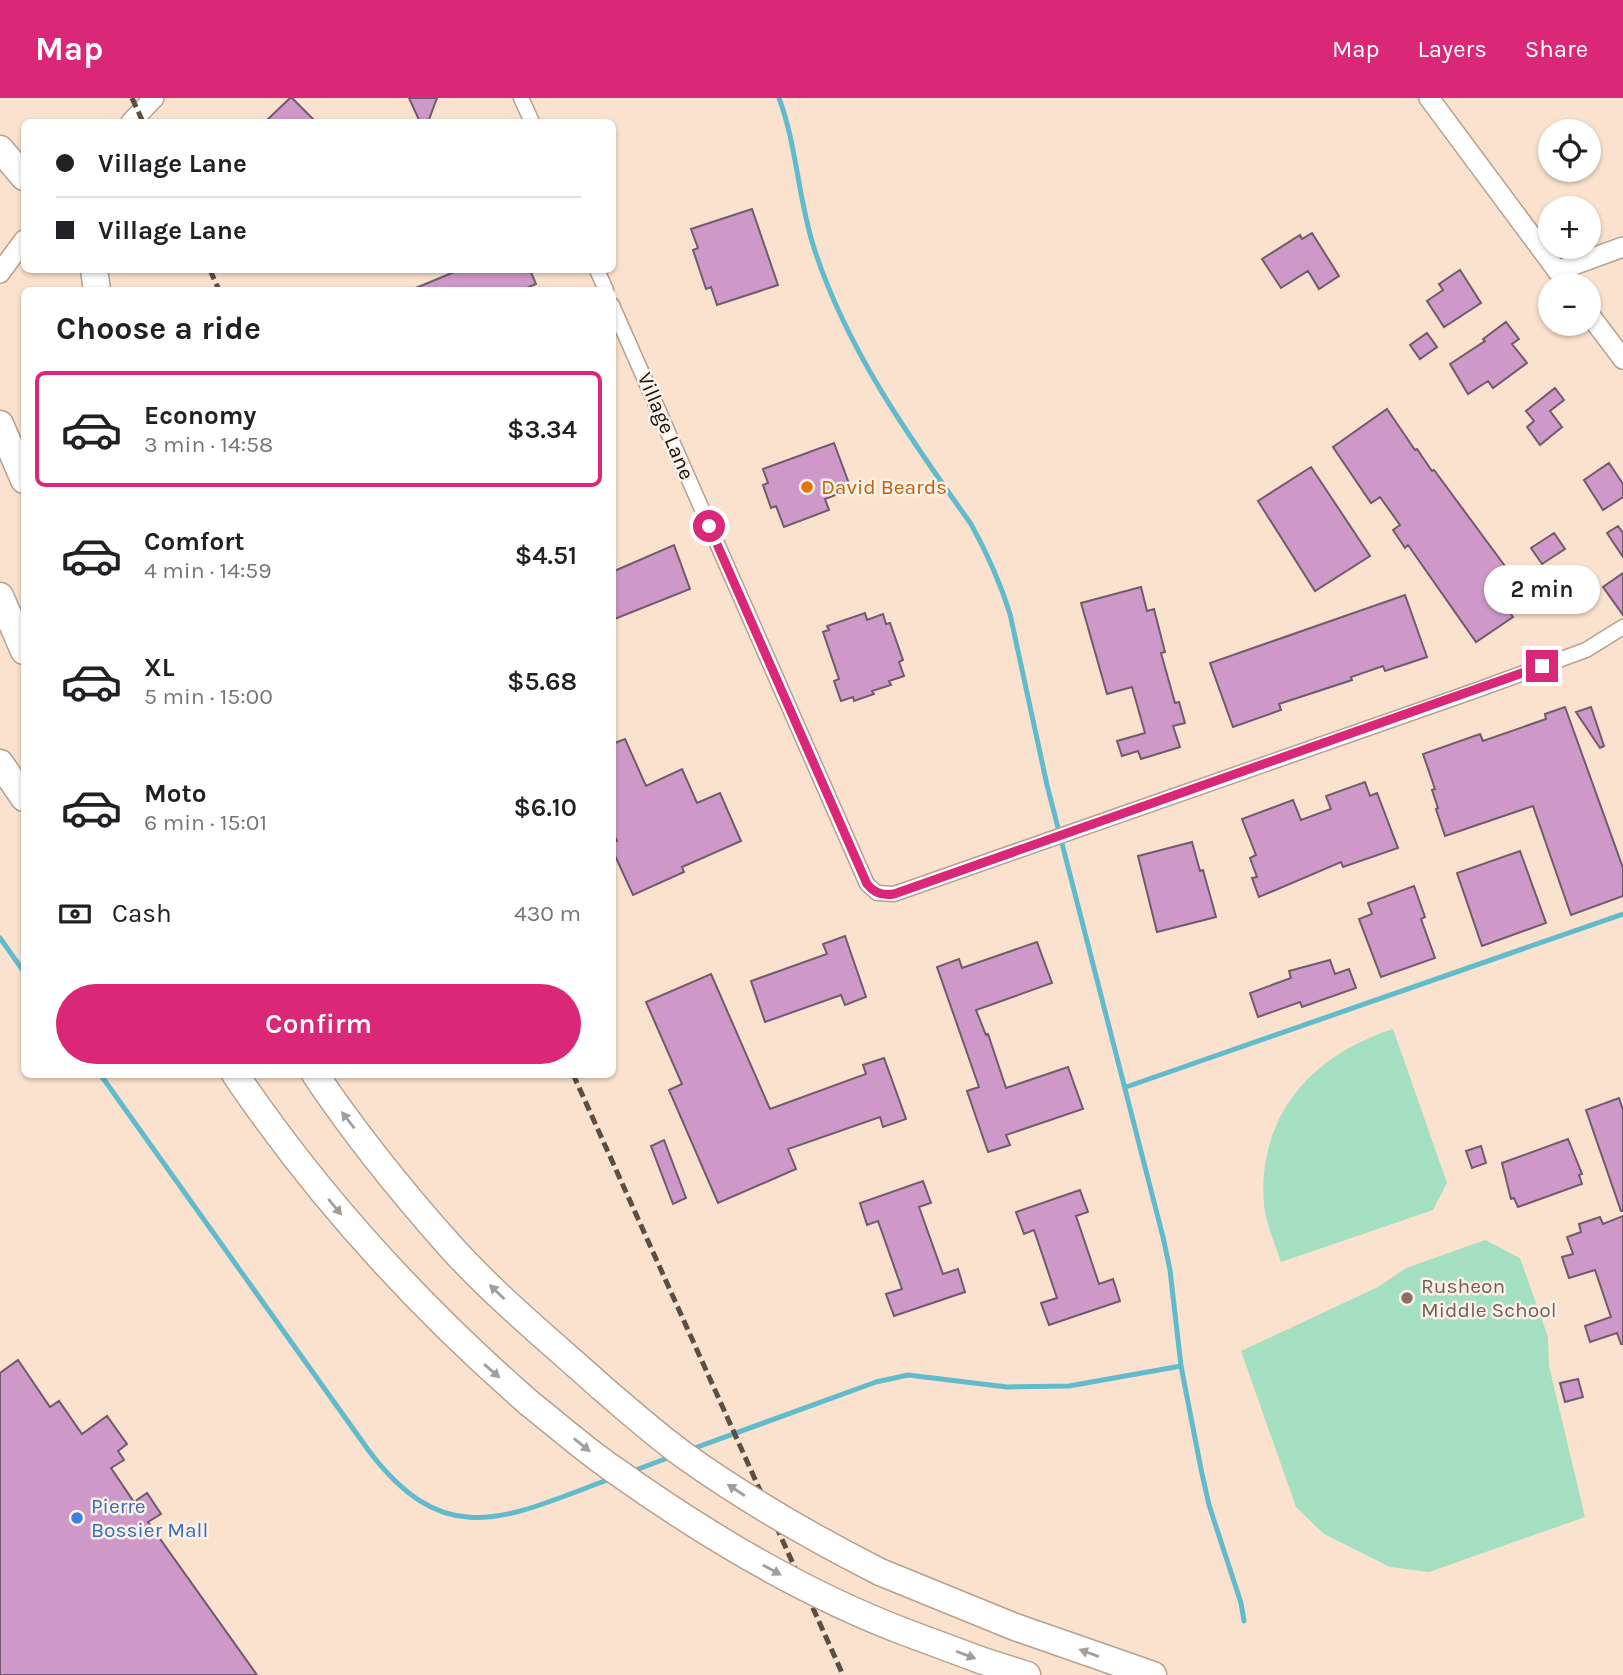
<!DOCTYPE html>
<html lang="en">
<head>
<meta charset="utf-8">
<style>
	:root { --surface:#fff; --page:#f2f2f2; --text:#202124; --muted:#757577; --line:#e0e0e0; --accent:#db2777 }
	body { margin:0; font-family:Karla,sans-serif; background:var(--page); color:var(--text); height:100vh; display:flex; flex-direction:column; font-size:26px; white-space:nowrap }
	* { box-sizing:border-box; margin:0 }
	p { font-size:23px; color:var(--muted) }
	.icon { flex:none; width:38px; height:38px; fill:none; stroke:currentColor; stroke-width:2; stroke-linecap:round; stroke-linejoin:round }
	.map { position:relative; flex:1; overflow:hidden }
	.drawer { position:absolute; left:21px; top:189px; width:595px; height:791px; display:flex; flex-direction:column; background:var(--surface); border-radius:10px; box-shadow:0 2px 5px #0004 }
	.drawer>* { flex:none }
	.hud { position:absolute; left:21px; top:21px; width:595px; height:154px; border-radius:10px; box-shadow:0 2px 5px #0004; display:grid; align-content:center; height:154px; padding:0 35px; background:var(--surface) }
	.fabs { position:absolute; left:1538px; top:21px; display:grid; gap:14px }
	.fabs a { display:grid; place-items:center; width:63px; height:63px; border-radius:50%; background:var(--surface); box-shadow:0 2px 5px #0004; font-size:35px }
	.end { position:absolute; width:32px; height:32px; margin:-16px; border:9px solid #db2777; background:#fff; box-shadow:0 0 0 4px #fff }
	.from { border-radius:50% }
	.bubble { position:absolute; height:49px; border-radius:24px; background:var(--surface); box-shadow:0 2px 5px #0004; font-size:23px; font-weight:600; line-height:49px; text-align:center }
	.hud b { display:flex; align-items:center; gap:24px; height:66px; font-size:26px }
	.hud b+b { border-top:2px solid var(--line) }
	.hud i { width:18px; height:18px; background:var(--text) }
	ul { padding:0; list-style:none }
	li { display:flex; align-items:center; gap:21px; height:116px; margin:0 14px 10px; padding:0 21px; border:4px solid transparent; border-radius:10px }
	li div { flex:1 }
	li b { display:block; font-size:26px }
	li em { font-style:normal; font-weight:600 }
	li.selected { border-color:var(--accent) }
	li>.icon { width:63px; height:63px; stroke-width:1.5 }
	h2 { padding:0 35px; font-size:32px; line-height:84px }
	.pay { display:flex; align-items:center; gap:18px; height:77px; padding:0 35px; font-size:26px }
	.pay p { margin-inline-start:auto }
	.action { display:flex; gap:14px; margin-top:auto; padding:14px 35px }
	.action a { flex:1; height:80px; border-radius:42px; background:var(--accent); color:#fff; font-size:28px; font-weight:600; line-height:80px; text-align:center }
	header { display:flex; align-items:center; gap:42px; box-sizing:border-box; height:98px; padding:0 35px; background:var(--accent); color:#fff }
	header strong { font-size:33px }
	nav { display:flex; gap:38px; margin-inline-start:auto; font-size:24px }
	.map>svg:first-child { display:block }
	.green { fill:#a4dfc1 }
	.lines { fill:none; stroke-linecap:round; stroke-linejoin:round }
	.stream { stroke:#61bbcd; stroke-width:5 }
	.building { fill:#ce99c8; stroke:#705b6d; stroke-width:2 }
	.street-casing { stroke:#b7a08d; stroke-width:17 }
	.secondary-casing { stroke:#b7a08d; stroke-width:22 }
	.highway-casing { stroke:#b7a08d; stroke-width:29 }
	.street { stroke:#fff; stroke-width:14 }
	.secondary { stroke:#fff; stroke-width:19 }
	.highway { stroke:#fff; stroke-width:26 }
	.rail { stroke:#5b4e44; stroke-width:5; stroke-dasharray:10 5; stroke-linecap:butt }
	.highway-bridge-casing { stroke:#b7a08d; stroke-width:29; stroke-linecap:butt }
	.highway-bridge { stroke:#fff; stroke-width:26 }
	.oneway { fill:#a19e9c }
	.route { stroke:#db2777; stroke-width:9 }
	.food-dot { fill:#e8710a; stroke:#fcf2ea; stroke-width:2.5 }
	.education-dot { fill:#8d6e63; stroke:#fcf2ea; stroke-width:2.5 }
	.shop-dot { fill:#3f7fe0; stroke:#fcf2ea; stroke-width:2.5 }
	.labels { text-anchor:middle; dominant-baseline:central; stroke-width:5; stroke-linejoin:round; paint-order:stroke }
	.street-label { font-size:21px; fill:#150d07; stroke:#fcf2ea }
	.food-label { font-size:21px; fill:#c56008; stroke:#fcf2ea; text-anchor:start }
	.education-label { font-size:21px; fill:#785e54; stroke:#fcf2ea; text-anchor:start }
	.shop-label { font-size:21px; fill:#366cbe; stroke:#fcf2ea; text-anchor:start }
</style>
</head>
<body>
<header>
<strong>Map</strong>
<nav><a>Map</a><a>Layers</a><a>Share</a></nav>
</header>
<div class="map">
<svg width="1623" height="1577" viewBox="0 0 1623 1577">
	<rect width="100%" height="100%" fill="#fae2ce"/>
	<path class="green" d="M1393,931L1447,1085L1433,1112L1281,1164C1275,1146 1266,1126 1264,1107C1257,1017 1312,957 1393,931Z
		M1485,1142L1520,1160L1548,1239L1549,1268L1585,1419L1429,1474L1390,1469L1324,1436L1296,1409L1241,1253L1378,1189L1406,1170Z"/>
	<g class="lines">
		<path class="stream" d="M779,0C797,48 798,101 814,150C847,252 909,339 971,426C987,455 1000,484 1010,516L1047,687L1163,1139L1170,1172L1181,1268L1201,1371L1209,1407L1241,1505L1244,1523
			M0,840L24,874
			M100,976L369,1353C447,1456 509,1418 610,1381
			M1126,989L1623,816
			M692,1351L876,1284L908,1277L1007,1289L1069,1288L1181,1268
			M633,1373L673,1358"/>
	</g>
	<path class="building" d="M290,0H292L316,24H265Z
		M409,0H437L428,24H420Z
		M752,111L778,187L717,207L711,189L706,191L693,152L698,150L691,131Z
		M1312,135L1339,178L1319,191L1308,173L1281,190L1262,161L1300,137L1302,141Z
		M459,172H530L536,186L522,192H411Z
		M1460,172L1481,205L1444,229L1427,203L1443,192L1439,186Z
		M1506,224L1519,241L1512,246L1527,265L1493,290L1488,283L1468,296L1450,266L1485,243L1483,241Z
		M1427,235L1437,249L1420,261L1410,247Z
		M1555,290L1564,302L1550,313L1562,329L1540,347L1527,329L1534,323L1526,313Z
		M1387,311L1415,352L1417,351L1432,373L1434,372L1516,483L1497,496L1513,519L1476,544L1408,447L1405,450L1393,432L1400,427L1380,399L1371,405L1333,349Z
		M834,345L851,391L825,401L829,412L784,429L776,408L771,410L763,387L768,385L763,371Z
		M1609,365L1623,386V399L1603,412L1584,382Z
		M1311,369L1370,458L1315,493L1258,403Z
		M1618,428L1623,435V459L1607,435Z
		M1554,435L1565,451L1542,466L1531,450Z
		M674,447L690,491L612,522V474Z
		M1623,475V517L1603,489Z
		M1141,489L1147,513L1154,511L1165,554L1161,555L1175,605L1179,604L1185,625L1173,628L1180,649L1141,661L1138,653L1122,658L1117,643L1145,635L1132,589L1107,596L1081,505Z
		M1405,497L1427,559L1385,573L1383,568L1351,579L1352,582L1279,606L1281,612L1233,629L1210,565Z
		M865,515L867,522L883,516L886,526L890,525L903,562L899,564L904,578L889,583L891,587L872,593L874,596L854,603L853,599L841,603L834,583L839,581L823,534L829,532L827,528Z
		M1565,609L1623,770V798L1571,817L1533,708L1445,738L1436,711L1438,710L1432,692L1435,691L1423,656L1480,636L1483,643L1546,621L1545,616Z
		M1591,609L1604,648L1600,650L1576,614Z
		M625,641L646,688L682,671L697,705L720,695L741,743L682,769L684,774L633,797L612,751V745L617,743L612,733V646Z
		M1365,684L1370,698L1377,695L1398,750L1343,769L1341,764L1259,799L1252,780L1257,779L1250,760L1256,757L1242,721L1293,702L1301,722L1331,711L1326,698Z
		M1192,744L1200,773L1203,772L1216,819L1157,834L1138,758Z
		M1520,753L1546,825L1482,848L1457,775Z
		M1414,788L1425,819L1421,821L1435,860L1381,879L1359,821L1372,816L1368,805Z
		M845,838L866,899L845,907L841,897L765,924L751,883L827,856L823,846Z
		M1037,844L1052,885L976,912L986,937L988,936L1006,990L1068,969L1083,1011L1006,1037L1010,1047L988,1054L967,993L979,989L937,869L959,861L962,870Z
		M1330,862L1335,876L1349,871L1356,890L1302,909L1300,904L1258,919L1250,895L1291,880L1289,873Z
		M711,876L770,1011L866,976L863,967L884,960L906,1021L883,1029L880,1019L788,1051L796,1071L718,1105L669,992L682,986L646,904Z
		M1619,1000L1623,1012V1113H1621L1586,1012Z
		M1568,1041L1582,1076L1579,1077L1582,1086L1518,1109L1514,1100L1511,1101L1502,1065Z
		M664,1042L686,1100L673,1106L651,1048Z
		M1481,1048L1486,1065L1472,1070L1466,1053Z
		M923,1083L931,1105L919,1109L943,1176L958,1171L965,1194L894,1218L886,1196L902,1191L878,1123L867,1127L860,1105Z
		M1080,1092L1088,1114L1076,1118L1099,1186L1113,1181L1120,1203L1049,1227L1041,1205L1057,1200L1034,1132L1024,1136L1016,1114Z
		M1623,1118V1246H1621L1617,1235L1590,1244L1585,1228L1611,1219L1595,1172L1569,1180L1562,1159L1573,1156L1567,1139L1581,1134L1579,1126L1600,1119L1603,1126Z
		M18,1262L50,1309L59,1303L82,1336L107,1318L127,1346L118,1353L124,1362L111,1370L134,1404L147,1395L161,1416L148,1424L257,1577H0V1275Z
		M1578,1281L1583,1299L1565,1304L1560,1285Z"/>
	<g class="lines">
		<defs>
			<path id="street" d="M521,0L532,24
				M597,172L606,192
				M612,207L867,786L877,795L894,796L1477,592L1586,552L1623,529"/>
			<path id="secondary" d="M1429,0L1568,187
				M131,24L154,0
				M1557,173L1623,149
				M0,175L24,142
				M1589,216L1623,261"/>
			<path id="highway" d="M0,51L24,79
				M94,172L97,192
				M0,326L24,382
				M0,498L24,553
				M0,665L24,700
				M235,976C318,1099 417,1207 529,1305
				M315,976C355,1036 402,1094 450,1148C496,1199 550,1243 601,1289
				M880,1474L1015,1529L1153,1577
				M905,1534L983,1563L1027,1577"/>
		</defs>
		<use href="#street" class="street-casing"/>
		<use href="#secondary" class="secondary-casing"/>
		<use href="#highway" class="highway-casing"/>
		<use href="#street" class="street"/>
		<use href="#secondary" class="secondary"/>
		<use href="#highway" class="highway"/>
		<path class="rail" d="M132,0L143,24
			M210,172L219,192
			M573,976L843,1577"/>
		<defs>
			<path id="highway-bridge" d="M601,1289C629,1313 656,1337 685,1358C747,1402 813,1440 880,1474
				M529,1305C557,1327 584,1351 613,1371C704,1436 800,1494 905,1534"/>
		</defs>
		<use href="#highway-bridge" class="highway-bridge-casing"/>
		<use href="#highway-bridge" class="highway-bridge"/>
	</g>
	<defs><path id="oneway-solid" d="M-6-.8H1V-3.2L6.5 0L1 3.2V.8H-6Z" transform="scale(1.75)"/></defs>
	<g class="oneway">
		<use href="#oneway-solid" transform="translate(348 1022) rotate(-128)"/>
		<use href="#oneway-solid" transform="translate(335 1109) rotate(50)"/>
		<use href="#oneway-solid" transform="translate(497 1194) rotate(-136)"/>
		<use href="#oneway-solid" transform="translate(492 1273) rotate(41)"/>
		<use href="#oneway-solid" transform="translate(582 1347) rotate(39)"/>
		<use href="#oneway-solid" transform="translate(736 1392) rotate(-147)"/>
		<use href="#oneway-solid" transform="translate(772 1472) rotate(29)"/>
		<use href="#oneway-solid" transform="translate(1089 1555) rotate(-160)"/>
		<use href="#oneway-solid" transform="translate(966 1557) rotate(21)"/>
	</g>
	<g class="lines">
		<path class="route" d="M709,428L867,786C874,795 883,798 894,796L1542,568"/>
	</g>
	<circle class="food-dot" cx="807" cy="389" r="7"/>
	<circle class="education-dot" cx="1407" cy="1200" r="7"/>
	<circle class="shop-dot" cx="77" cy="1420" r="7"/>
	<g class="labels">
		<g class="street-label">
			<text transform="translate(666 328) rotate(67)">Village Lane</text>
		</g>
		<g class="food-label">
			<text x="821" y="389">David Beards</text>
		</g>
		<g class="education-label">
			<text x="1421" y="1188">Rusheon<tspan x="1421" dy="24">Middle School</tspan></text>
		</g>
		<g class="shop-label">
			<text x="91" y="1408">Pierre<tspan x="91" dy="24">Bossier Mall</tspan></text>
		</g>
	</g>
</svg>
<div class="fabs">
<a><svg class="icon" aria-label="locate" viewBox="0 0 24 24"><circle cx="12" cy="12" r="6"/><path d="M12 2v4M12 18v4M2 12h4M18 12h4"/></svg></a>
<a>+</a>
<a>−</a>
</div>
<i class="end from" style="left:709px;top:428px"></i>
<i class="end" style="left:1542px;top:568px"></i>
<div class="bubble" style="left:1484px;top:467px;width:116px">2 min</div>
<div class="hud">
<b><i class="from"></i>Village Lane</b>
<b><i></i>Village Lane</b>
</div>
<section class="drawer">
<h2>Choose a ride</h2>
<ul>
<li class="selected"><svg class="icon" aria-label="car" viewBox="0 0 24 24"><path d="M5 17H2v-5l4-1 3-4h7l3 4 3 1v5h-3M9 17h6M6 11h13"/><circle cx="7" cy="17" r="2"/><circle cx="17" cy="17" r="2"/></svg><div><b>Economy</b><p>3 min · 14:58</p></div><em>$3.34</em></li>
<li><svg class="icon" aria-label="car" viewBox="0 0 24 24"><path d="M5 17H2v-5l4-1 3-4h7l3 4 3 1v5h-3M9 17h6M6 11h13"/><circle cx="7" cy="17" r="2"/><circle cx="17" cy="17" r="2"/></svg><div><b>Comfort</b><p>4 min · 14:59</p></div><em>$4.51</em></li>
<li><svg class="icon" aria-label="car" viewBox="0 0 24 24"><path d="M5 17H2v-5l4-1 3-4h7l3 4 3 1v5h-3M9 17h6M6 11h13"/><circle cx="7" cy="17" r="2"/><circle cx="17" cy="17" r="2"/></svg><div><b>XL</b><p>5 min · 15:00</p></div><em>$5.68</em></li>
<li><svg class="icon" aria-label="car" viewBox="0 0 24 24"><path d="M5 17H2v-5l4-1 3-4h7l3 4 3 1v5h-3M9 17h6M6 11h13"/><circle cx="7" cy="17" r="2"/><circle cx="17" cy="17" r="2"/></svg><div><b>Moto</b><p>6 min · 15:01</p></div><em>$6.10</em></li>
</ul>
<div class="pay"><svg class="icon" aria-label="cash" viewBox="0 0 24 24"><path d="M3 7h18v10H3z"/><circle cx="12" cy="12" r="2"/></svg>Cash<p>430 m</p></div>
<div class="action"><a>Confirm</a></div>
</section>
</div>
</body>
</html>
